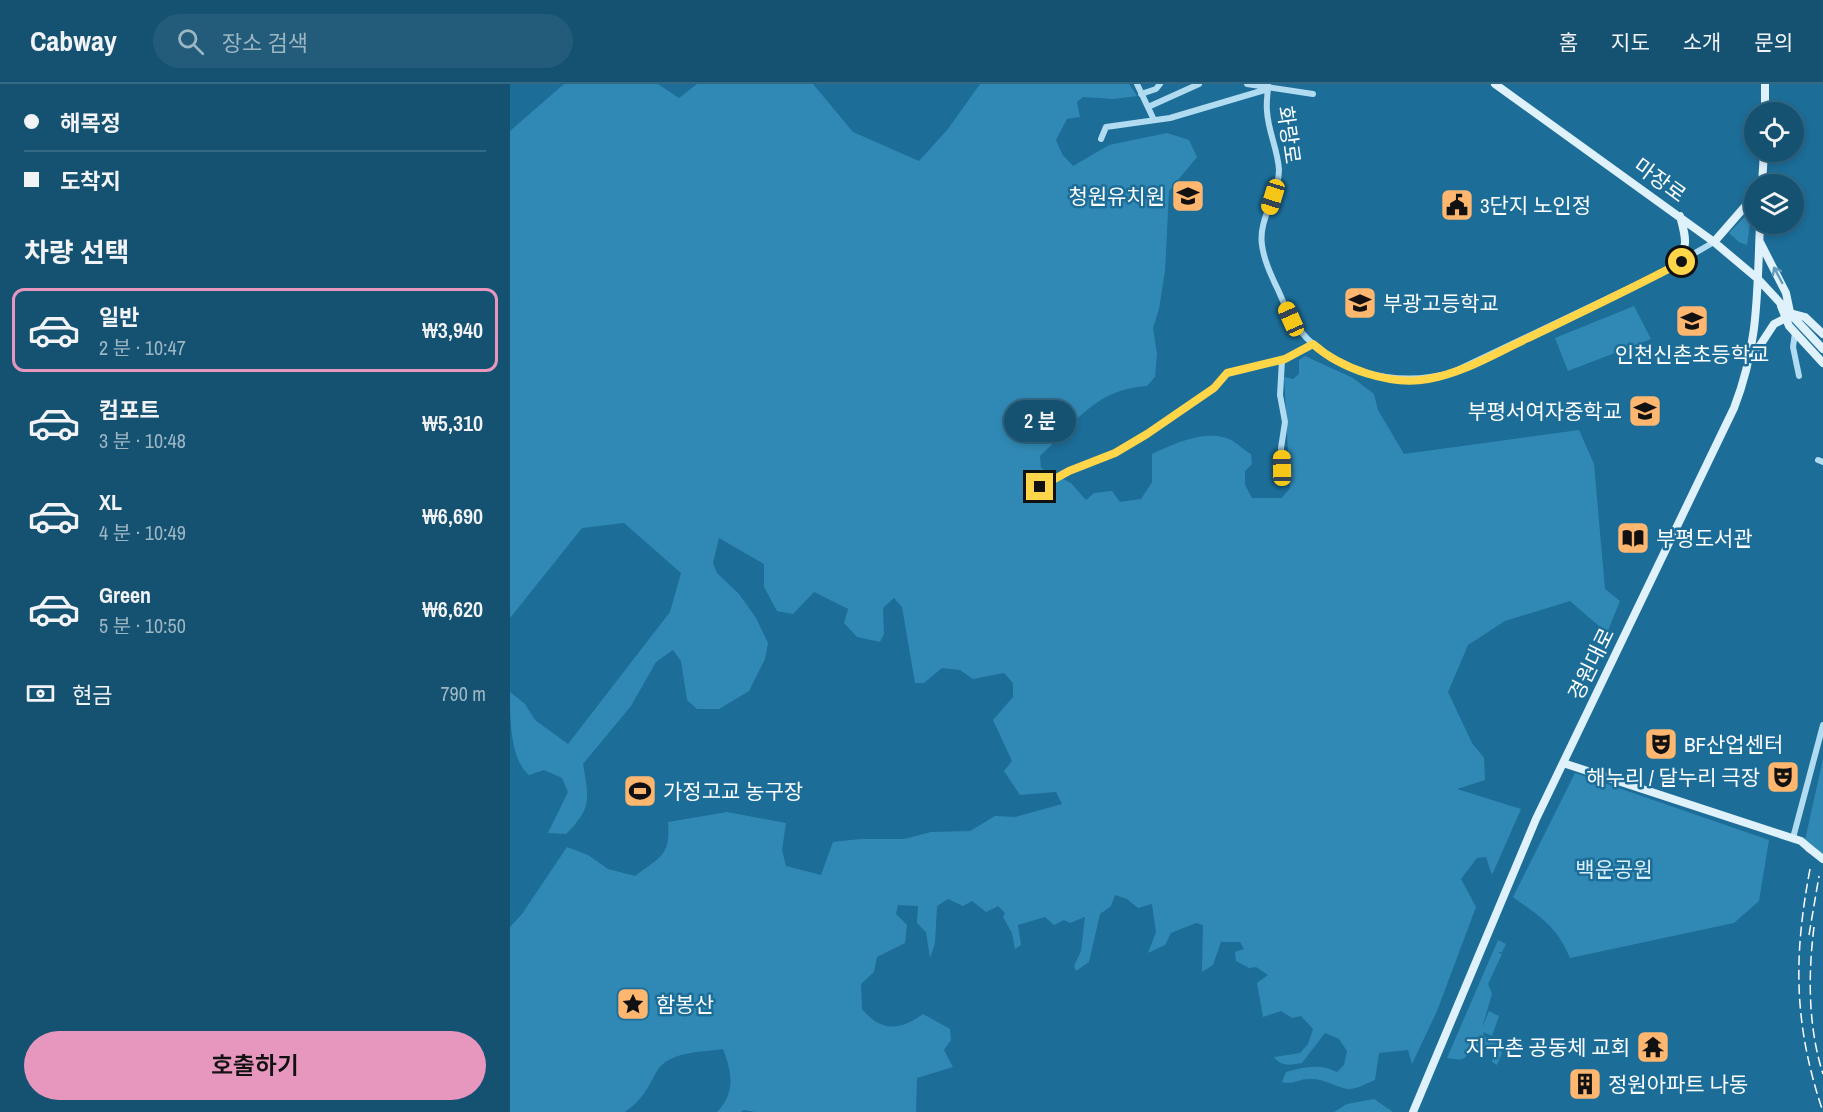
<!DOCTYPE html>
<html lang="ko">
<head>
<meta charset="utf-8">
<style>
	:root { --surface:#155272; --page:#225c7a; --text:#f1f3f6; --muted:#9db6c4; --line:#346984; --accent:#e797bd }
	body { margin:0; font-family:"Archivo Narrow","Noto Sans KR",sans-serif; background:var(--page); color:var(--text); height:100vh; display:flex; flex-direction:column; font-size:22px; white-space:nowrap }
	* { box-sizing:border-box; margin:0 }
	p { font-size:20px; color:var(--muted) }
	.icon { flex:none; width:33px; height:33px; fill:none; stroke:currentColor; stroke-width:2; stroke-linecap:round; stroke-linejoin:round }
	.map { position:relative; flex:1; overflow:hidden }
	.side { display:flex; flex-direction:column; background:var(--surface); width:510px }
	.side>* { flex:none }
	.guide { display:grid; align-content:center; height:132px; padding:0 24px; background:var(--surface) }
	.tools { position:absolute; left:1234px; top:18px; display:grid; gap:12px }
	.tools a { display:grid; place-items:center; width:60px; height:60px; border-radius:50%; background:var(--surface); box-shadow:0 3px 9px #0003,0 0 0 2px var(--line); font-size:30px }
	.end { position:absolute; width:27px; height:27px; margin:-14px; border:8px solid #ffd54a; background:#111; box-shadow:0 0 0 3px #111 }
	.from { border-radius:50% }
	.bubble { position:absolute; height:42px; border-radius:21px; background:var(--surface); box-shadow:0 3px 9px #0003,0 0 0 2px var(--line); font-size:20px; font-weight:600; line-height:42px; text-align:center }
	.car { position:absolute; width:18px; height:36px; margin:-18px -9px; border-radius:8px; box-shadow:0 0 4px 2px #0007; background:linear-gradient(#f5c518 24%,#345 0 40%,#f5c518 0 76%,#345 0 86%,#f5c518 0) }
	.guide b { display:flex; align-items:center; gap:21px; height:57px; font-size:22px }
	.guide b+b { border-top:2px solid var(--line) }
	.guide i { width:15px; height:15px; background:var(--text) }
	ul { padding:0; list-style:none }
	li { display:flex; align-items:center; gap:18px; height:84px; margin:0 12px 9px; padding:0 12px; border:3px solid transparent; border-radius:12px }
	li div { flex:1 }
	li b { display:block; font-size:22px }
	li em { font-style:normal; font-weight:600 }
	li.current { border-color:var(--accent) }
	li>.icon { width:54px; height:54px; stroke-width:1.5 }
	h2 { padding:0 24px; font-size:27px; line-height:72px }
	.pay { display:flex; align-items:center; gap:15px; height:66px; padding:0 24px; font-size:22px }
	.pay p { margin-inline-start:auto }
	.cta { display:flex; gap:12px; margin-top:auto; padding:12px 24px }
	.cta a { flex:1; height:69px; border-radius:36px; background:var(--accent); color:#111; font-size:24px; font-weight:600; line-height:69px; text-align:center }
	header { display:flex; align-items:center; gap:36px; box-sizing:border-box; height:84px; padding:0 30px; background:var(--surface); border-bottom:2px solid var(--line) }
	header strong { font-size:28px }
	nav { display:flex; gap:33px; margin-inline-start:auto; font-size:21px }
	.search { width:420px; height:54px; background:var(--page); display:flex; align-items:center; gap:15px; box-sizing:border-box; padding:0 21px; border-radius:33px; color:var(--muted); font-size:22px }
	main { display:flex; flex:1; min-height:0 }
	.map>svg:first-child { display:block }
	.green { fill:#3089b5 }
	.lines { fill:none; stroke-linecap:round; stroke-linejoin:round }
	.street { stroke:#b1dbf0; stroke-width:6 }
	.secondary { stroke:#dff1fb; stroke-width:8 }
	.rail { stroke:#fff; stroke-width:1.5; stroke-dasharray:10 4.5; stroke-linecap:butt }
	.secondary-bridge { stroke:#dff1fb; stroke-width:8 }
	.oneway { stroke:#609bbb }
	.route { stroke:#ffd54a; stroke-width:8 }
	.labels { text-anchor:middle; dominant-baseline:central; stroke-width:5; stroke-linejoin:round; paint-order:stroke }
	.street-label { font-size:21px; fill:#fff; stroke:#1c6d98 }
	.poi-label { font-size:21px; fill:#fff; stroke:#1c6d98; text-anchor:start }
	.park-label { font-size:21px; fill:#d8f0fb; stroke:#1c6d98 }
</style>
</head>
<body>
<header>
<strong>Cabway</strong>
<div class="search"><svg class="icon" aria-label="search" viewBox="0 0 24 24"><circle cx="10" cy="10" r="6"/><path d="M15 15l6 6"/></svg>장소 검색</div>
<nav><a>홈</a><a>지도</a><a>소개</a><a>문의</a></nav>
</header>
<main>
<section class="side">
<div class="guide">
<b><i class="from"></i>해목정</b>
<b><i></i>도착지</b>
</div>
<h2>차량 선택</h2>
<ul>
<li class="current"><svg class="icon" aria-label="car" viewBox="0 0 24 24"><path d="M5 17H2v-5l4-1 3-4h7l3 4 3 1v5h-3M9 17h6M6 11h13"/><circle cx="7" cy="17" r="2"/><circle cx="17" cy="17" r="2"/></svg><div><b>일반</b><p>2 분 · 10:47</p></div><em>₩3,940</em></li>
<li><svg class="icon" aria-label="car" viewBox="0 0 24 24"><path d="M5 17H2v-5l4-1 3-4h7l3 4 3 1v5h-3M9 17h6M6 11h13"/><circle cx="7" cy="17" r="2"/><circle cx="17" cy="17" r="2"/></svg><div><b>컴포트</b><p>3 분 · 10:48</p></div><em>₩5,310</em></li>
<li><svg class="icon" aria-label="car" viewBox="0 0 24 24"><path d="M5 17H2v-5l4-1 3-4h7l3 4 3 1v5h-3M9 17h6M6 11h13"/><circle cx="7" cy="17" r="2"/><circle cx="17" cy="17" r="2"/></svg><div><b>XL</b><p>4 분 · 10:49</p></div><em>₩6,690</em></li>
<li><svg class="icon" aria-label="car" viewBox="0 0 24 24"><path d="M5 17H2v-5l4-1 3-4h7l3 4 3 1v5h-3M9 17h6M6 11h13"/><circle cx="7" cy="17" r="2"/><circle cx="17" cy="17" r="2"/></svg><div><b>Green</b><p>5 분 · 10:50</p></div><em>₩6,620</em></li>
</ul>
<div class="pay"><svg class="icon" aria-label="cash" viewBox="0 0 24 24"><path d="M3 7h18v10H3z"/><circle cx="12" cy="12" r="2"/></svg>현금<p>790 m</p></div>
<div class="cta"><a>호출하기</a></div>
</section>
<div class="map">
<svg width="1313" height="1028" viewBox="0 0 1313 1028">
	<rect width="100%" height="100%" fill="#1c6d98"/>
	<path class="green" d="M54,0H148L169,14L187,0H303L343,48L409,77L438,45L470,0H619L627,12L604,15L573,13L567,18L570,33L557,35L546,56L552,70L563,82L599,61L657,49L679,56L687,73L659,107L655,187L649,225L643,244L647,270L645,293L637,302C583,306 566,339 530,372L531,384L561,399L576,416L584,409L602,407L610,418L631,415L642,398V370C663,360 698,344 721,356C728,360 734,366 741,370L742,380L735,387V401L742,414H772L780,404L774,293L783,295L789,290V276L795,272L843,294L864,310L868,326L894,370L1069,346L1084,380L1095,505L1110,517L1097,549L1060,517L995,537L958,561L938,608L962,659L974,674L975,696L947,705L1011,725L982,791L976,773L967,774L951,795L966,823L927,927L902,980L898,966L869,969L865,996C857,999 846,1006 837,1005C824,1002 813,994 799,995C788,995 784,1001 772,998L776,988C794,983 810,979 827,988L834,981L837,967L829,955L815,949L792,979C781,981 771,983 764,973L790,969L798,960L803,945L791,932L782,934L771,927L753,933L747,899L758,891L746,883L739,884L726,877L725,868L734,865L730,858H711L703,881L692,888L693,841L686,839L661,849L655,861L638,869L646,848L642,820L628,824L617,815L605,811L601,822L590,830L579,878L566,887L564,882L571,867L575,833L560,839L554,836L544,841L535,833L508,841L511,861L505,865L502,849L493,833L495,829L488,822L476,828L462,817L453,822L438,815L427,822L425,859L420,874L416,848L407,839L408,822L388,821L386,830L397,841L395,859L367,873L364,888L351,900L352,925C371,948 390,947 413,930L440,945L441,956L434,966L443,983L407,994L406,1028H245L234,1026L231,1028H207C226,1009 222,988 213,965C193,968 159,967 147,987C137,1005 133,1015 115,1028H0V843L12,830L57,763L78,771L98,785L125,792C150,773 161,772 158,738L217,728L276,739L272,766L276,782L311,791L323,758L350,755H394L421,748L460,747L485,732L505,733L552,720L546,708L510,711L494,687L502,677L483,636L503,613V599L494,589L463,595L450,586L432,584L414,599H405L392,523L384,514L373,524L374,550L370,558L347,553L334,539L338,525L304,508L283,530L267,527L254,503V480L209,454L203,479L207,489L229,510L246,534L258,559L255,575L239,607L209,625H187L177,616L171,577L163,566L146,578L121,622L73,680C79,715 82,724 56,750L38,749L58,708L52,694L34,686L19,691C0,675 0,634 0,608L15,620L25,636L58,660L160,528L171,489L114,439L72,444L0,534V47Z
		M1242,125L1237,161L1229,158L1219,149Z
		M1124,222L1141,255L1058,287L1045,254Z
		M1313,675V771L1295,756Z
		M1065,689L1259,756L1249,817L1224,839L1060,874C1047,842 1030,833 1003,813Z
		M988,856L996,860L992,868H988L992,870L978,900L982,910L972,944L979,927L989,932L982,952L973,948L974,952L989,961L992,969L987,981L982,978L985,965L978,961L964,964C952,973 960,978 937,974Z
		M864,1015L883,1028H824L837,1020Z"/>
	<g class="lines">
		<path class="street" d="M627,0L644,36
			M737,0L803,10
			M758,0C758,9 756,18 757,27C758,47 768,66 769,86C769,111 748,135 752,161C754,177 762,193 769,208C773,217 777,228 783,237C817,288 884,304 941,289L1147,191L1204,158
			M631,10L646,5L650,0
			M638,23L689,0
			M591,55L596,43L660,34L758,5
			M1285,249L1283,263L1289,292
			M772,276L770,311L775,338L771,364L772,384L775,393
			M1308,376L1313,378
			M530,403L559,387L605,369L637,350L704,304L717,289L775,275L803,260
			M1283,754L1313,641"/>
		<path class="secondary" d="M985,0L1204,158L1248,195L1313,265
			M1255,0V28
			M1252,100L1254,68
			M1204,158L1245,111
			M1250,158L1276,209L1280,228
			M1161,184C1179,163 1177,158 1170,132
			M1271,222L1279,242L1313,279
			M1280,229L1295,233L1313,250
			M1243,272L1264,240L1280,232
			M1053,679L1291,757L1299,764
			M903,1028L1026,735L1224,324C1249,260 1247,207 1250,140"/>
		<path class="rail" d="M1300,785C1283,875 1284,941 1313,1028
			M1304,843C1298,891 1298,943 1313,990
			M1299,851L1309,792"/>
		<path class="secondary-bridge" d="M1299,764L1313,775"/>
	</g>
	<defs><path id="oneway-shaft" d="M-6 0H5M1.5-3L5.5 0L1.5 3" fill="none" stroke-width="1.6" stroke-linecap="round" stroke-linejoin="round" transform="scale(1.5)"/></defs>
	<use class="oneway" href="#oneway-shaft" transform="translate(1268 191) rotate(-118)"/>
	<g class="lines">
		<path class="route" d="M530,403L559,387L605,369L637,350L704,304L717,289L775,275L803,260C831,285 881,302 918,295C953,289 984,270 1016,255C1068,230 1121,205 1172,178"/>
	</g>
	<defs>
		<symbol id="school-square" viewBox="-11 -11 22 22"><rect x="-9" y="-9" width="18" height="18" rx="4" fill="#ffb770" stroke="#1c6d98"/><path d="M0-5L7-2L0 1L-7-2ZM-4 1L0 2.5L4 1V4Q0 6-4 4Z" fill="#111"/></symbol>
		<symbol id="civic-square" viewBox="-11 -11 22 22"><rect x="-9" y="-9" width="18" height="18" rx="4" fill="#ffb770" stroke="#1c6d98"/><path d="M-.6-6.5H3V-4.5H.6V-3L4-1V1h2V6H-6V1h2V-1L-.6-3ZM-1.2 2.5V6h2.4V2.5Z" fill="#111"/></symbol>
		<symbol id="library-square" viewBox="-11 -11 22 22"><rect x="-9" y="-9" width="18" height="18" rx="4" fill="#ffb770" stroke="#1c6d98"/><path d="M-6-4Q-3-5.5-.7-3.5V5Q-3 3-6 4ZM6-4Q3-5.5 .7-3.5V5Q3 3 6 4Z" fill="#111"/></symbol>
		<symbol id="theatre-square" viewBox="-11 -11 22 22"><rect x="-9" y="-9" width="18" height="18" rx="4" fill="#ffb770" stroke="#1c6d98"/><path d="M-5-5.5Q0-4 5-5.5V0Q5 5 0 6Q-5 5-5 0ZM-3.3-2.5H-1v1.5H-3.3ZM1-2.5H3.3v1.5H1ZM-2.8 1Q0 5.5 2.8 1Z" fill="#111"/></symbol>
		<symbol id="stadium-square" viewBox="-11 -11 22 22"><rect x="-9" y="-9" width="18" height="18" rx="4" fill="#ffb770" stroke="#1c6d98"/><path d="M0-5a6.5 5 0 1 0 0 10a6.5 5 0 1 0 0-10ZM-3.5-1.8h7v3.6h-7Z" fill="#111"/></symbol>
		<symbol id="sight-square" viewBox="-11 -11 22 22"><rect x="-9" y="-9" width="18" height="18" rx="4" fill="#ffb770" stroke="#1c6d98"/><path d="M0-6L1.8-2.2L6-1.7L2.9 1.2L3.7 5.4L0 3.3L-3.7 5.4L-2.9 1.2L-6-1.7L-1.8-2.2Z" fill="#111"/></symbol>
		<symbol id="temple-square" viewBox="-11 -11 22 22"><rect x="-9" y="-9" width="18" height="18" rx="4" fill="#ffb770" stroke="#1c6d98"/><path d="M0-6L5-2H3V0L6.5 2.5H4V6H1.5V3h-3V6H-4V2.5H-6.5L-3 0V-2H-5Z" fill="#111"/></symbol>
		<symbol id="building-square" viewBox="-11 -11 22 22"><rect x="-9" y="-9" width="18" height="18" rx="4" fill="#ffb770" stroke="#1c6d98"/><path d="M-4-6H4V6H1V3H-1V6H-4ZM-2.5-4.3h1.7v1.8h-1.7ZM.8-4.3h1.7v1.8H.8ZM-2.5-1h1.7V.8h-1.7ZM.8-1h1.7V.8H.8Z" fill="#111"/></symbol>
	</defs>
	<g fill-rule="evenodd">
		<use href="#school-square" x="659" y="93" width="38" height="38"/>
		<use href="#civic-square" x="928" y="102" width="38" height="38"/>
		<use href="#school-square" x="831" y="200" width="38" height="38"/>
		<use href="#school-square" x="1163" y="218" width="38" height="38"/>
		<use href="#school-square" x="1116" y="308" width="38" height="38"/>
		<use href="#library-square" x="1104" y="435" width="38" height="38"/>
		<use href="#theatre-square" x="1132" y="641" width="38" height="38"/>
		<use href="#theatre-square" x="1254" y="674" width="38" height="38"/>
		<use href="#stadium-square" x="111" y="688" width="38" height="38"/>
		<use href="#sight-square" x="104" y="901" width="38" height="38"/>
		<use href="#temple-square" x="1124" y="944" width="38" height="38"/>
		<use href="#building-square" x="1056" y="981" width="38" height="38"/>
	</g>
	<g class="labels">
		<g class="street-label">
			<text transform="translate(779 51) rotate(82)">화랑로</text>
			<text transform="translate(1150 96) rotate(36)">마장로</text>
			<text transform="translate(1081 580) rotate(-64)">경원대로</text>
		</g>
		<g class="poi-label">
			<text x="655" y="112" text-anchor="end">청원유치원</text>
			<text x="970" y="121">3단지 노인정</text>
			<text x="873" y="219">부광고등학교</text>
			<text x="1182" y="270" text-anchor="middle">인천신촌초등학교</text>
			<text x="1112" y="327" text-anchor="end">부평서여자중학교</text>
			<text x="1146" y="454">부평도서관</text>
			<text x="1174" y="660">BF산업센터</text>
			<text x="1250" y="693" text-anchor="end">해누리 / 달누리 극장</text>
			<text x="153" y="707">가정고교 농구장</text>
			<text x="146" y="920">함봉산</text>
			<text x="1120" y="963" text-anchor="end">지구촌 공동체 교회</text>
			<text x="1098" y="1000">정원아파트 나동</text>
		</g>
		<g class="park-label">
			<text x="1104" y="785">백운공원</text>
		</g>
	</g>
</svg>
<div class="tools">
<a><svg class="icon" aria-label="locate" viewBox="0 0 24 24"><circle cx="12" cy="12" r="6"/><path d="M12 2v4M12 18v4M2 12h4M18 12h4"/></svg></a>
<a><svg class="icon" aria-label="layers" viewBox="0 0 24 24"><path d="M12 4l9 5-9 5-9-5zM3 14l9 5 9-5"/></svg></a>
</div>
<i class="end from" style="left:1172px;top:178px"></i>
<i class="end" style="left:530px;top:403px"></i>
<div class="bubble" style="left:494px;top:316px;width:72px">2 분</div>
<i class="car" style="left:763px;top:113px;rotate:197deg"></i>
<i class="car" style="left:781px;top:235px;rotate:336deg"></i>
<i class="car" style="left:772px;top:384px;rotate:359deg"></i>
</div>
</main>
</body>
</html>
